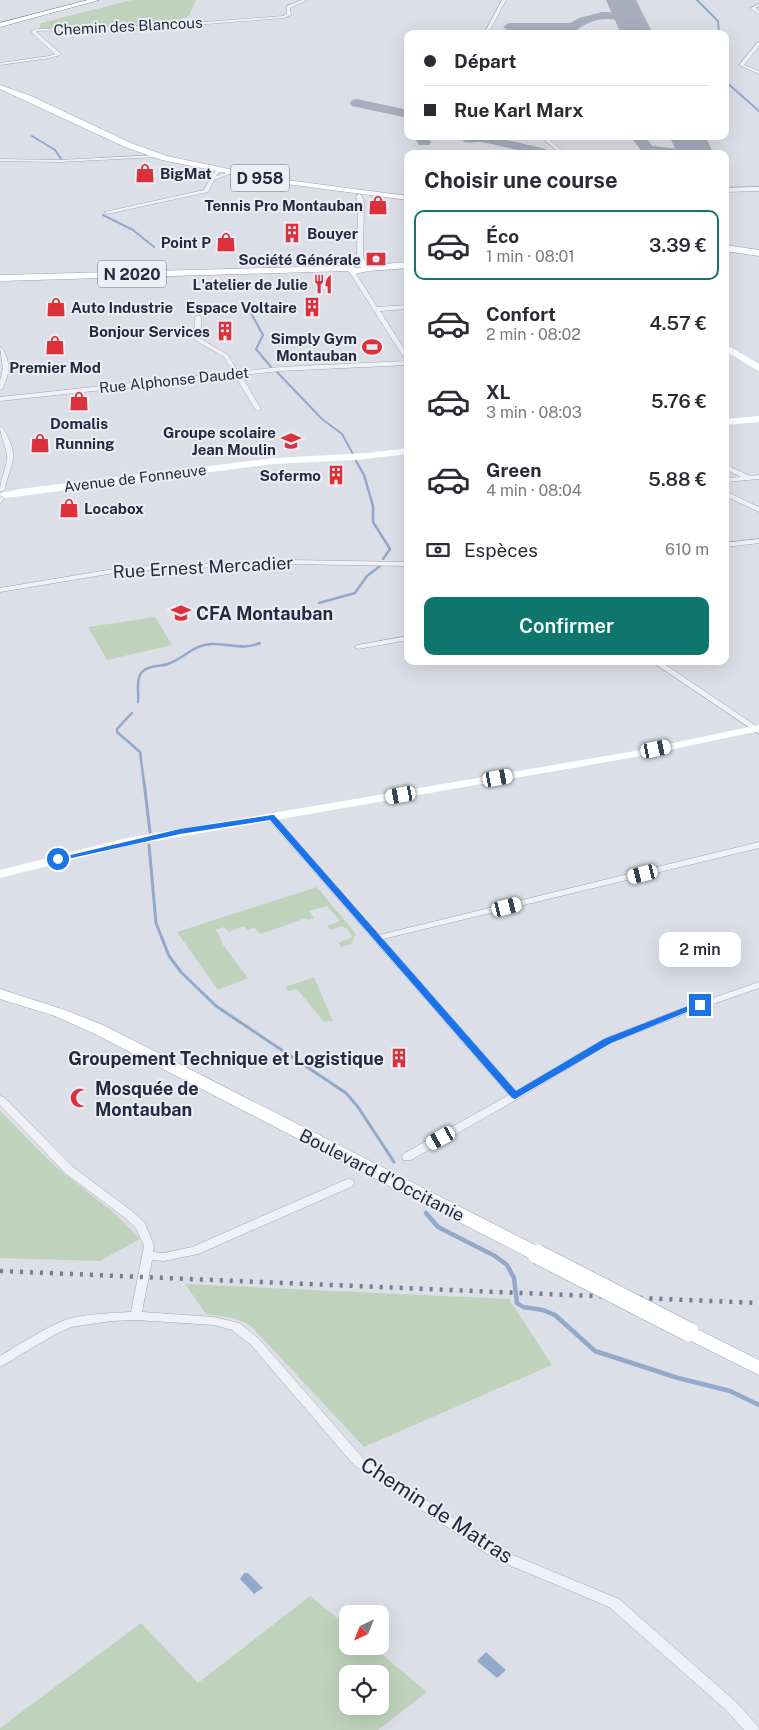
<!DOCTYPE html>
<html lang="fr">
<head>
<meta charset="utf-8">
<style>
	:root { --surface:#fff; --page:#f7f7f7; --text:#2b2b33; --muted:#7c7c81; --line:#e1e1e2; --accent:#0f766e }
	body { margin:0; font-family:"Public Sans",sans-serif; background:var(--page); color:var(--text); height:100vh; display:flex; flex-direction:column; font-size:19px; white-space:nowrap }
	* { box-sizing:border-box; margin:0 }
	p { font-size:16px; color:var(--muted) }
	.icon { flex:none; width:28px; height:28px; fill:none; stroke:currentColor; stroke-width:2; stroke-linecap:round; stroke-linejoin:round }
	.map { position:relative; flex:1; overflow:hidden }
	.panel { position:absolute; left:404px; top:150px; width:325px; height:515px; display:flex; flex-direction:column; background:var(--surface); border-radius:10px; box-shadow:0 5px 20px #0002 }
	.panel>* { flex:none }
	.banner { position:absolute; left:404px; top:30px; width:325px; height:110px; border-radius:10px; box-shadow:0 5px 20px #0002; display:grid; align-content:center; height:110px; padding:0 20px; background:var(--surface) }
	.needle { width:32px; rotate:223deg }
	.controls { position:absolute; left:339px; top:1605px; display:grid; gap:10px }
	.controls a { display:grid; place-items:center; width:50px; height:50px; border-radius:10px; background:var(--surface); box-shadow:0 5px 20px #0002; font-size:25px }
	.end { position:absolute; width:22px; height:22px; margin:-11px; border:6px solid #1a73e8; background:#fff; box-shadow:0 0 0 2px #fff }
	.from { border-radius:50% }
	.bubble { position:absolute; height:35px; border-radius:10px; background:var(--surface); box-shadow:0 5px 20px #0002; font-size:16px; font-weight:600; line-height:35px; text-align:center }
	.car { position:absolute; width:15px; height:30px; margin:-15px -8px; border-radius:6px; box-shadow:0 0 4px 1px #0007; background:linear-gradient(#fff 24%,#345 0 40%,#fff 0 76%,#345 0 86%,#fff 0) }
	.banner b { display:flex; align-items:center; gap:18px; height:48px; font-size:19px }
	.banner b+b { border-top:1px solid var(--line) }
	.banner i { width:12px; height:12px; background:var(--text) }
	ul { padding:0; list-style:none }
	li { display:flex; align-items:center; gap:15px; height:70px; margin:0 10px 8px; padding:0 10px; border:2px solid transparent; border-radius:10px }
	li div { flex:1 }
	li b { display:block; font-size:19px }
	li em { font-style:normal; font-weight:600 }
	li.on { border-color:var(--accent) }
	li>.icon { width:45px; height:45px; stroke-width:1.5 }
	h2 { padding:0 20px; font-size:22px; line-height:60px }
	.pay { display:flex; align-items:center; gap:12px; height:55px; padding:0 20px; font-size:19px }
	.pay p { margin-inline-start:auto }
	.primary-button { display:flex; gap:10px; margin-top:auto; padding:10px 20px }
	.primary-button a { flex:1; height:58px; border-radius:10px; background:var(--accent); color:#fff; font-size:20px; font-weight:600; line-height:58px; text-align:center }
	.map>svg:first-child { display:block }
	.green { fill:#bfd3bc; fill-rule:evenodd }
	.water { fill:#92a9cc }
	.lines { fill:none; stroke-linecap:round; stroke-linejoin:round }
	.stream-far3 { stroke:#92a9cc; stroke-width:2 }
	.stream-far2 { stroke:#92a9cc; stroke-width:2.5 }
	.stream-far1 { stroke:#92a9cc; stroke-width:3 }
	.stream { stroke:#92a9cc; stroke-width:4.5 }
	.taxiway { fill:#a8aebe; fill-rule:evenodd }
	.runway { fill:#a8aebe; fill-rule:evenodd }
	.street-casing { stroke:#a1a5b2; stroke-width:1 }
	.primary-casing { stroke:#9aa2b5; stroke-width:1 }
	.highway-casing { stroke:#828ba0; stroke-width:1 }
	.street { fill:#eff1f6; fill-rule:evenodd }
	.secondary { fill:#fff; fill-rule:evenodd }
	.primary { fill:#fff; fill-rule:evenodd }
	.highway { fill:#fff; fill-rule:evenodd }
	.rail { stroke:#747c93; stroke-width:4.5; stroke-dasharray:3 7; stroke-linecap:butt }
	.primary-bridge-casing { stroke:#9aa2b5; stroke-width:20; stroke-linecap:butt }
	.primary-bridge { stroke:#fff; stroke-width:19 }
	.route { fill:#1a73e8 }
	.labels { text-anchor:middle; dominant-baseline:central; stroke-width:4; stroke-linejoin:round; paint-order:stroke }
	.far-street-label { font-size:15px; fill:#242b40; stroke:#ebeef5 }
	.far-poi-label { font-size:15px; font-weight:bold; fill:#242b40; stroke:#ebeef5; text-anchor:end }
	.shield { fill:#ebeef5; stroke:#606676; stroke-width:1 }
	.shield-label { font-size:16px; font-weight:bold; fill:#242b40 }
	.street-label { font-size:18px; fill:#242b40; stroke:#ebeef5 }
	.poi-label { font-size:18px; font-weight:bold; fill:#242b40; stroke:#ebeef5; text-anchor:start }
	.near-street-label { font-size:21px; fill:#242b40; stroke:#ebeef5 }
</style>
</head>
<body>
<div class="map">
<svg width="759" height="1730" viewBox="0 0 759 1730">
	<rect width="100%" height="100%" fill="#dcdfe8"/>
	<path class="green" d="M132,0H196L188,17L158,26L39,29L41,23Z
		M155,617L172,645L107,660L88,627Z
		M317,887L356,934L351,944L341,947L338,943L352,937L348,930L342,926L331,930L327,926L340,921L327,906L309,911L314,918L308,920L306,918L261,934L254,928L247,930L244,926L229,932L224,927L216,930L222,940L221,942L248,978L218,990L177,932Z
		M314,977L333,1021L324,1022L297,989L288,991L285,987Z
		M0,1111L57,1168L114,1213L140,1239L100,1261L0,1258Z
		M185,1284L509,1299L552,1365L364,1447L250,1325L233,1318L206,1314Z
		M310,1596L347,1626L348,1646H372L427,1692L378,1730H0V1728L141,1623L198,1683ZM348,1674H380V1706H348Z"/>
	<path class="water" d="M244,1573H248L263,1588L254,1594L240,1579Z
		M486,1652L506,1670L497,1678L477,1661Z"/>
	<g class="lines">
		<path class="stream-far3" d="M697,0L718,21L719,34
			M725,81L759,111
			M32,136L55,150L62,160
			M103,215L133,230L154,247
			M247,306L263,335L256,349L271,367
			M276,371L322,419L342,434L353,454"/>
		<path class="stream-far2" d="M355,459L364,475L373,506V522L390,549L383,559
			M319,603L355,593L367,576L380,566
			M138,702C139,693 136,683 140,675C145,665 159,667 168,664C185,658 195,643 214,644C230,644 244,650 260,643
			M132,713L117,729V732L140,752L144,783"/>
		<path class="stream-far1" d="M144,782L150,832
			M149,845L156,923L169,956L181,972L216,1006L346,1093L358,1107L394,1162"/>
		<path class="stream" d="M426,1213L438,1227L495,1256L507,1265L514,1278L517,1303L523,1307L543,1310L555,1315L595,1351L678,1378L730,1391L759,1405"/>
		<path class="taxiway" d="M602,12C617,12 630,14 639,26L633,30C627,28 625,23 619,21C605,16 587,21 576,31L577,34H565L564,31H509L503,27L509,23H570L579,18Z
			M357,99L408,110V118L352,106L350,103L352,100Z
			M417,136H432L430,140L431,142L429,145H419L415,139Z
			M464,136H490L546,149L548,152L547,154C524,154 503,145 480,142C474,142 470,143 464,142L462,139Z
			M630,136H645L652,146L689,150L696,154L643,153Z"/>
		<path class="runway" d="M606,0H636L653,34H621Z
			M669,136H705L714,154H678Z"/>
		<defs>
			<path id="street" d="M302,0H307L290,8L291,15L284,18L153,28L37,31L36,32L60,53V55L50,58L0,65V63L49,56L55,54L32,33V31L36,29L153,26L283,16L287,14V6Z
				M502,0H506L490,30L492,34H488L486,30Z
				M759,4V6L755,8L759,11V14L750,8Z
				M758,42H759V46L744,65L759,71V74L739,65Z
				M540,136H545L566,154H561Z
				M157,155L159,156V157L59,162L0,161V159L59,160Z
				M217,169L221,170L216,176L230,172L232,173L214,180L208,192L107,214L104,212L204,190L212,175Z
				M759,187V191L725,192V188Z
				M359,194L362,196L364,203L363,257L366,263L363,265L361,264L357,257L358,203L356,196Z
				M349,269H353L377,307L408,305V309L380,311L408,355V365L280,371L241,375L261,409L258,411L255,409L235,376L0,401V397L233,372L224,357L195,340V317L198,315L201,317V339L228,355L238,372L280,367L406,361L348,270Z
				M0,347L2,348C11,362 10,374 2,389L0,390V381L3,368Z
				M0,426C4,429 6,434 9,439C19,462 8,468 5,489L2,491H0C0,479 6,470 7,458C7,447 0,437 0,426Z
				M725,464L750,476L759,475V479L725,482V478L741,477L725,469Z
				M725,491L759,507V512L725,496Z
				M0,496L4,498L2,502L0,503Z
				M759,539V543L725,547V543Z
				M290,560L408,562V566L290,564L126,571L0,592V588L126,567Z
				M408,636V640L358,649L354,647L358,645Z
				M651,661H660L759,728V734Z
				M271,814L274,815L379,935L759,842V848L383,939L516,1091L604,1039L681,1009L759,982V988L687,1013L610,1043L519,1098L411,1160H403L402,1157L403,1154L509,1095L268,819L267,817Z
				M0,1096L4,1097L73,1167L132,1211L145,1223L154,1246L153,1252L164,1253L192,1247L345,1180L349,1179L353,1180L354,1183L353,1186L198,1254L164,1261L152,1260L142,1312L214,1317L239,1323L259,1339L362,1457L503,1551L619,1599L735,1701L758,1726L759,1730H744L725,1709L609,1607L495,1559L354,1465L251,1345L232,1330L214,1325L136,1320L111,1321L71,1327L54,1335L0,1367V1356C21,1344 42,1329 65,1320C80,1314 114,1313 131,1312L144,1246L136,1228L124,1217L65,1173L0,1105Z"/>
			<path id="primary" d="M0,85L31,96L131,143L167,156L271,178L408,196V200L271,182L162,160L125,147L0,89Z
				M725,245L759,250V256L725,251Z
				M359,260L369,262L371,265L408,262V268L368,271L355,274L347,271L0,281V275L343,266L346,262ZM352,266L363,267L356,268Z
				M0,989L65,1010L105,1026L543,1249L546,1254L543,1259L537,1260L531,1259L95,1034L55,1016L0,999Z
				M689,1325L759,1360V1375L683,1337L680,1332L683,1327Z"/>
			<path id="highway" d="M88,0H99L0,27V23Z"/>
		</defs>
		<use href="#street" class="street-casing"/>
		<use href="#primary" class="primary-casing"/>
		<use href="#highway" class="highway-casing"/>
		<use href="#street" class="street"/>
		<path class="secondary" d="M725,344L759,364V371L725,351Z
			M759,416V422L725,425V419Z
			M408,448V454L356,460L274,464L5,498L0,495L2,493L20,489L274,458L368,453Z
			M759,725V731L635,757L127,846L0,878V870L127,838L635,751Z"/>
		<use href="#primary" class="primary"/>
		<use href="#highway" class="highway"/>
		<path class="rail" d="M0,1271L759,1303"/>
		<defs>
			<path id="primary-bridge" d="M537,1254L689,1332"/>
		</defs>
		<use href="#primary-bridge" class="primary-bridge-casing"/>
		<use href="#primary-bridge" class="primary-bridge"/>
	</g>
	<path class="route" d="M272,815H274L516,1091L604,1039L696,1003H703L704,1005L611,1043L515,1099L512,1098L270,820L180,834L58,861L54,859L180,829Z"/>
	<defs>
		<symbol id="shop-bare" viewBox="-9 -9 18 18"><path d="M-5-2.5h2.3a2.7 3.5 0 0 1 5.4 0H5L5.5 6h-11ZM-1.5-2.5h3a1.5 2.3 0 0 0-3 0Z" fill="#dc313b" stroke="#ebeef5" stroke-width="2.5" paint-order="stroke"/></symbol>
		<symbol id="building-bare" viewBox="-9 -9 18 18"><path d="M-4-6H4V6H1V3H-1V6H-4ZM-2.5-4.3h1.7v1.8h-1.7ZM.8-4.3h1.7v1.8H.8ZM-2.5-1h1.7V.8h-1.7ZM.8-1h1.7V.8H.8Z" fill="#dc313b" stroke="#ebeef5" stroke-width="2.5" paint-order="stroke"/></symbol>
		<symbol id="bank-bare" viewBox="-9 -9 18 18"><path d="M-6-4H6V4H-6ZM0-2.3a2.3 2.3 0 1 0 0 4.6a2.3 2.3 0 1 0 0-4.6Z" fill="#dc313b" stroke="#ebeef5" stroke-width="2.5" paint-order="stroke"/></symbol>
		<symbol id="restaurant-bare" viewBox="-9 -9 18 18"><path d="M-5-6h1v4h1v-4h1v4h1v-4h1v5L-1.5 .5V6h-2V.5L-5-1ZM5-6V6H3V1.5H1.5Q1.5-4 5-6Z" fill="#dc313b" stroke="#ebeef5" stroke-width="2.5" paint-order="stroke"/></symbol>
		<symbol id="stadium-bare" viewBox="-9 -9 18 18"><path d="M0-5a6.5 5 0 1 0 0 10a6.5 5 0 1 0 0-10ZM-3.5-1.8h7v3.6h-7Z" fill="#dc313b" stroke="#ebeef5" stroke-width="2.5" paint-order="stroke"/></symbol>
		<symbol id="school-bare" viewBox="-9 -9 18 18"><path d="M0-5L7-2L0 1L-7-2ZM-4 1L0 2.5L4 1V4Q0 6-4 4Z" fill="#dc313b" stroke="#ebeef5" stroke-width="2.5" paint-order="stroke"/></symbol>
		<symbol id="university-bare" viewBox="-9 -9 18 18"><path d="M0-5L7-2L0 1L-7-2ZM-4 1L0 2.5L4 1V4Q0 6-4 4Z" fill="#dc313b" stroke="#ebeef5" stroke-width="2.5" paint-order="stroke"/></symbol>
		<symbol id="mosque-bare" viewBox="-9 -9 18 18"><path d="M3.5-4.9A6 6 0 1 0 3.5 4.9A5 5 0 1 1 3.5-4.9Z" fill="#dc313b" stroke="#ebeef5" stroke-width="2.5" paint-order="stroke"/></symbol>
	</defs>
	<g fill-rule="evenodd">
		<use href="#shop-bare" x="131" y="159" width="28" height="28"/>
		<use href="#shop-bare" x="364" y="191" width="28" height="28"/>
		<use href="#building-bare" x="278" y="219" width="28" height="28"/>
		<use href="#shop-bare" x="212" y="228" width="28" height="28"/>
		<use href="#bank-bare" x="362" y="245" width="28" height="28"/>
		<use href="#restaurant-bare" x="309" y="270" width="28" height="28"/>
		<use href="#shop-bare" x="42" y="293" width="28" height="28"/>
		<use href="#building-bare" x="298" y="293" width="28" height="28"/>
		<use href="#building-bare" x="211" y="317" width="28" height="28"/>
		<use href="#shop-bare" x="41" y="331" width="28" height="28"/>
		<use href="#stadium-bare" x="358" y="333" width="28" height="28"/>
		<use href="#shop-bare" x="65" y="387" width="28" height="28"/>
		<use href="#school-bare" x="277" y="427" width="28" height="28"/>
		<use href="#shop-bare" x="26" y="429" width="28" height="28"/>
		<use href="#building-bare" x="322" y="461" width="28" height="28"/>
		<use href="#shop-bare" x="55" y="494" width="28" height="28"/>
		<use href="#university-bare" x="167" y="599" width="28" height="28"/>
		<use href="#building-bare" x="385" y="1044" width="28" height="28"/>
		<use href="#mosque-bare" x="66" y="1084" width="28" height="28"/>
	</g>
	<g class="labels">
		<g class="far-street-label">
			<text transform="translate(128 26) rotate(-3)">Chemin des Blancous</text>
			<text transform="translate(174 380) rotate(-6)">Rue Alphonse Daudet</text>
			<text transform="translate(135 478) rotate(-7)">Avenue de Fonneuve</text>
		</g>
		<g class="far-poi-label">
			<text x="160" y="173" text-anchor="start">BigMat</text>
			<text x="363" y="205">Tennis Pro Montauban</text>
			<text x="307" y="233" text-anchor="start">Bouyer</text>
			<text x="211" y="242">Point P</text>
			<text x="361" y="259">Société Générale</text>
			<text x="308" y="284">L'atelier de Julie</text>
			<text x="71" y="307" text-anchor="start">Auto Industrie</text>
			<text x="297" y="307">Espace Voltaire</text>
			<text x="210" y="331">Bonjour Services</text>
			<text x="357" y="338">Simply Gym<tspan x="357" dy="17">Montauban</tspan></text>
			<text x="55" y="367" text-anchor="middle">Premier Mod</text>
			<text x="79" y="423" text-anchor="middle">Domalis</text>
			<text x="276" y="432">Groupe scolaire<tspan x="276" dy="17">Jean Moulin</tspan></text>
			<text x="55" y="443" text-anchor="start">Running</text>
			<text x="321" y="475">Sofermo</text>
			<text x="84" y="508" text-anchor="start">Locabox</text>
		</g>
		<g class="shield">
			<rect x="231" y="164.5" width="58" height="27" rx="4"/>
			<rect x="98" y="260.5" width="68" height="27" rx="4"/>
		</g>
		<g class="shield-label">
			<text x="260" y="178">D 958</text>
			<text x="132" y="274">N 2020</text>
		</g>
		<g class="street-label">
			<text transform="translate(203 567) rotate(-3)">Rue Ernest Mercadier</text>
			<text transform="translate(382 1175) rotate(27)">Boulevard d'Occitanie</text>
		</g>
		<g class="poi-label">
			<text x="196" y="613">CFA Montauban</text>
			<text x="384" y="1058" text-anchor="end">Groupement Technique et Logistique</text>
			<text x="95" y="1088">Mosquée de<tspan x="95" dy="21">Montauban</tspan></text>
		</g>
		<g class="near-street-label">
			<text transform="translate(437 1510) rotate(33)">Chemin de Matras</text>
		</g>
	</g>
</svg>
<div class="controls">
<a><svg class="needle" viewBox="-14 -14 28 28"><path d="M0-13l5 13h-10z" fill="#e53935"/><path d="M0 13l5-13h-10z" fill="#7c7c81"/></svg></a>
<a><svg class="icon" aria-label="locate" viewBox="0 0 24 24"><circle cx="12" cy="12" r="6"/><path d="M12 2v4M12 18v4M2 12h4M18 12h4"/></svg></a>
</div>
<i class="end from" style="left:58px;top:859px"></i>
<i class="end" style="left:700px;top:1005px"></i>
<div class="bubble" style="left:659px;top:932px;width:82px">2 min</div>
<i class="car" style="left:656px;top:749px;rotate:78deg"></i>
<i class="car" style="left:498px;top:778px;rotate:80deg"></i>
<i class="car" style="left:401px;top:795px;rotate:260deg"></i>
<i class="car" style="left:643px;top:874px;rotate:256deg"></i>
<i class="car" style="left:507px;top:907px;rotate:76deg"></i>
<i class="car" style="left:441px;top:1138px;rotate:241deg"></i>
<div class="banner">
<b><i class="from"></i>Départ</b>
<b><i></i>Rue Karl Marx</b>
</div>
<section class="panel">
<h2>Choisir une course</h2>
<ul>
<li class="on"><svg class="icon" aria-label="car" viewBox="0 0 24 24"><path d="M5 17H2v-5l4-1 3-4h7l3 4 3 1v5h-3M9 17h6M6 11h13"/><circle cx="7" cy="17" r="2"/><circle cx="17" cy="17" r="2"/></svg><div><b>Éco</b><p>1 min · 08:01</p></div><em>3.39 €</em></li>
<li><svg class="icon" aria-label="car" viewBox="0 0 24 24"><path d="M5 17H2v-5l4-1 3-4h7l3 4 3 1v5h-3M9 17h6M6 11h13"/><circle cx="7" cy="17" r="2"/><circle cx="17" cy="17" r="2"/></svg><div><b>Confort</b><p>2 min · 08:02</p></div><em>4.57 €</em></li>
<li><svg class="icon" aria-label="car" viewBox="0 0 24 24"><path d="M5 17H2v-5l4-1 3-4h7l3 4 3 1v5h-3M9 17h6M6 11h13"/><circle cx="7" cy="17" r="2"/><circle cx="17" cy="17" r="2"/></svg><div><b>XL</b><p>3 min · 08:03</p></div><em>5.76 €</em></li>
<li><svg class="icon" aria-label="car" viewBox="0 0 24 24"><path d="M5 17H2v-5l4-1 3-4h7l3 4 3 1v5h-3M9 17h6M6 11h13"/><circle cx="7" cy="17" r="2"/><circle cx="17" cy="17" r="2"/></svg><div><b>Green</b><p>4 min · 08:04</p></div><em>5.88 €</em></li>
</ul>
<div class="pay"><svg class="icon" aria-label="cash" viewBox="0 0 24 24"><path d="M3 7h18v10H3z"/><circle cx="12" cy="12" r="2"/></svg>Espèces<p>610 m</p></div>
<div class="primary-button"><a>Confirmer</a></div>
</section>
</div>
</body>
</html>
